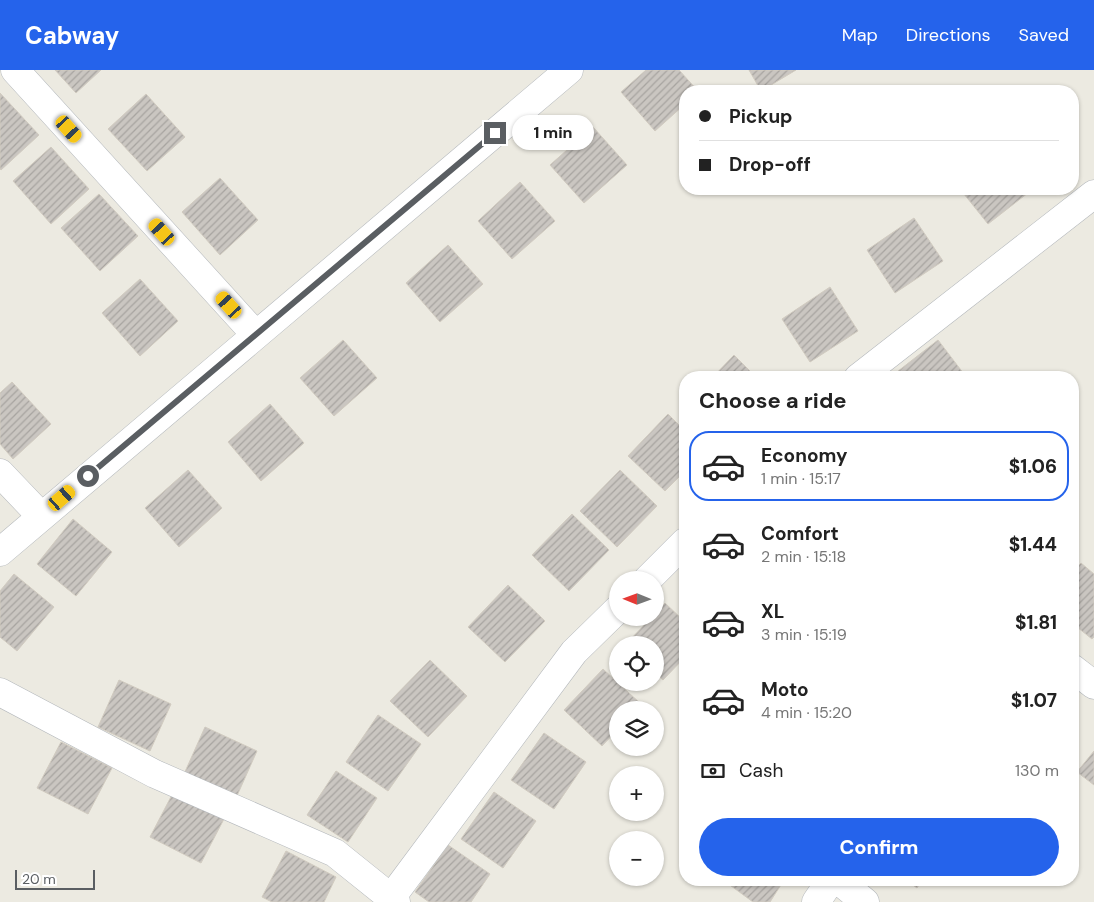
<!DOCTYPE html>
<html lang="en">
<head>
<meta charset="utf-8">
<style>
	:root { --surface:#fff; --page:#f2f2f2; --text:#222; --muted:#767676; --line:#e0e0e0; --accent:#2563eb }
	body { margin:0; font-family:"DM Sans",sans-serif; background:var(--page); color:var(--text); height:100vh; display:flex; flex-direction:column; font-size:19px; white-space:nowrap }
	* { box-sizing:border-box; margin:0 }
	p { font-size:16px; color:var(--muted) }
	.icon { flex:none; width:28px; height:28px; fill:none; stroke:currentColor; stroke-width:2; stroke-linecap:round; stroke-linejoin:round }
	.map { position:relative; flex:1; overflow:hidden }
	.details { position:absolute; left:679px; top:301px; width:400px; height:515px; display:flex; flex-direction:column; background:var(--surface); border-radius:20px; box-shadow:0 1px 4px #0004 }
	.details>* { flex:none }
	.banner { position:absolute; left:679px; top:15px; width:400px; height:110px; border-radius:20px; box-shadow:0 1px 4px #0004; display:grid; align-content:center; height:110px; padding:0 20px; background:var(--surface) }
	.needle { width:32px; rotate:271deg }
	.tools { position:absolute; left:609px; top:501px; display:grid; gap:10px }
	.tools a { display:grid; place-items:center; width:55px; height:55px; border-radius:50%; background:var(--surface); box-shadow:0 1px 4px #0004; font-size:25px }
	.scale { position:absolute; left:15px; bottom:12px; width:80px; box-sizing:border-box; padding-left:5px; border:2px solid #5a5e62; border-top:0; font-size:14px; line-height:18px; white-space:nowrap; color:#5a5e62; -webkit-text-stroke:4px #fff; paint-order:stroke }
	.end { position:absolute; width:22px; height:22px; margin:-11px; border:6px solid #5a5e62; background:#fff; box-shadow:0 0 0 2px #fff }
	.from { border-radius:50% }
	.bubble { position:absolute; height:35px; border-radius:18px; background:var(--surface); box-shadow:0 1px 4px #0004; font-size:16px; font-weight:800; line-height:35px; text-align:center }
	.car { position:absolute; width:15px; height:30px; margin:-15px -8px; border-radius:6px; box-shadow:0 0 4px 1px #0007; background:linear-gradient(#f5c518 24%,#345 0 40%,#f5c518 0 76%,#345 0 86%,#f5c518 0) }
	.banner b { display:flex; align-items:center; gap:18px; height:48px; font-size:19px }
	.banner b+b { border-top:1px solid var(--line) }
	.banner i { width:12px; height:12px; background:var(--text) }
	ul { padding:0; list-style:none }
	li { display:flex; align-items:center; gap:15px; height:70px; margin:0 10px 8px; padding:0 10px; border:2px solid transparent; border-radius:20px }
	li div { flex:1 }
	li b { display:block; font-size:19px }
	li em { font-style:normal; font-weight:800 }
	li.selected { border-color:var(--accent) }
	li>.icon { width:45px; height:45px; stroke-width:1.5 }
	h2 { padding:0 20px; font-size:22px; line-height:60px }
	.pay { display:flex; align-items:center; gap:12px; height:55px; padding:0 20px; font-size:19px }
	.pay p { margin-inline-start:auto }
	.button { display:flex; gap:10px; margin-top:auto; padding:10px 20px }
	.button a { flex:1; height:58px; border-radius:30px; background:var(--accent); color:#fff; font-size:20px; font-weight:800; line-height:58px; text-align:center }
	header { display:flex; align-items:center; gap:30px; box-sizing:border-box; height:70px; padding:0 25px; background:var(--accent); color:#fff }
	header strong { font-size:24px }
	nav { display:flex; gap:28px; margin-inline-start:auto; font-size:18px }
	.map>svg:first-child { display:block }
	.building { fill:url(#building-hatch); stroke:#d1cbc0 }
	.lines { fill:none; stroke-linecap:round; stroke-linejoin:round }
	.minor-casing { stroke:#b4b8bc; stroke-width:29 }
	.minor { stroke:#fff; stroke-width:28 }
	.route { stroke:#5a5e62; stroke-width:6 }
</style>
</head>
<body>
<header>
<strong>Cabway</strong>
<nav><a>Map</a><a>Directions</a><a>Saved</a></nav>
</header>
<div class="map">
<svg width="1094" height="832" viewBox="0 0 1094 832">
	<defs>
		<pattern id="building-hatch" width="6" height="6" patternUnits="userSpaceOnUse" patternTransform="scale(1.25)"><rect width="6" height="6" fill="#cac6c1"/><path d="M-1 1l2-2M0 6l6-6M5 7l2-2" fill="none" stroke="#a7a4a0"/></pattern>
	</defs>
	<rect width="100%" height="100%" fill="#eceae1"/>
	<path class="building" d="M55,0H101L76,23Z
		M646,0H679L698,21H685V34L655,61L621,22Z
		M749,0H796L761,21Z
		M0,23L39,65L1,100L0,99Z
		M146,24L185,67L147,101L108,59Z
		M593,57L627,95L584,133L550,95Z
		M51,77L89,119L51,154L13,111Z
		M220,108L258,150L220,185L182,142Z
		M520,112L555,151L512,189L478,151Z
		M960,119H1033L988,154Z
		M99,124L138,166L100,201L61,158Z
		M914,148L943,191L895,223L867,180Z
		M448,175L483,214L440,252L406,213Z
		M140,209L178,251L140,286L102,243Z
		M830,217L858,261L810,292L782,249Z
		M343,270L377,308L334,346L300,308Z
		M938,270L967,308H895L893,305Z
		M734,285L757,308H712Z
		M12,312L51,354L13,389L0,374V323Z
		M270,334L304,373L261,411L228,372Z
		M668,344L685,361V401L665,421L628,386Z
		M188,400L222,438L179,477L145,438Z
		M620,400L657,436L617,477L580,441Z
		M572,444L609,480L569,521L532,485Z
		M73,449L112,482L76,526L37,494Z
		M1081,493L1094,504V567L1092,569L1072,553V503Z
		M14,504L54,537L17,581L0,567V521Z
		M508,515L545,551L505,592L468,557Z
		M665,533L685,552V587L663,610L655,603V575H625L651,548H655V543Z
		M430,590L467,626L428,667L390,631Z
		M603,599L641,634L635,640H618V659L602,676L564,640Z
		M119,610L171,634L150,681L98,657Z
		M378,645L421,674L388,721L346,692Z
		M205,657L257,681L236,728L184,704Z
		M544,663L586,692L554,739L511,710Z
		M61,672L112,698L88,744L37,718Z
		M1094,681V715L1077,702Z
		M336,701L377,728L348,772L307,745Z
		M174,721L225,747L201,793L150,767Z
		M494,722L536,751L503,798L461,769Z
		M448,775L490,804L471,832H429L415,822Z
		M286,781L336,807L324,832H272L262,827Z
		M723,810H784L770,832H753Z
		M906,810H922L917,818Z"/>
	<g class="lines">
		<defs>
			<path id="minor" d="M15,0L256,265
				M858,308L1094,124
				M0,403L41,446
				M0,482L569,0
				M647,510L685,472
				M1072,598L1094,615
				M0,622L155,704L335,783L396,832
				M838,810L865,832
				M388,832L574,582L618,539
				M816,832L831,810"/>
		</defs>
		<use href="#minor" class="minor-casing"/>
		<use href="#minor" class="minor"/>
	</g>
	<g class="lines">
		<path class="route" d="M88,406L495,63"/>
	</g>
</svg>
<div class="tools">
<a><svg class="needle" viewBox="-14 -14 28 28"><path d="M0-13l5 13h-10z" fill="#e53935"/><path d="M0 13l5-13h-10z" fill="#767676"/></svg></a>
<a><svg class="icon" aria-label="locate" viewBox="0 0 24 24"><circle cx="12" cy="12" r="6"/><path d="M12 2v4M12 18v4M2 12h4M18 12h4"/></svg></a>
<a><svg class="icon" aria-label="layers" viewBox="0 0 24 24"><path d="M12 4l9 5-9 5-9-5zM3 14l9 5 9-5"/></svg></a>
<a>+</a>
<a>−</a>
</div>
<div class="scale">20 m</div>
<i class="end from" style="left:88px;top:406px"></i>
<i class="end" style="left:495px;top:63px"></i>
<div class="bubble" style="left:512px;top:45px;width:82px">1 min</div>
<i class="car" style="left:69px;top:59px;rotate:138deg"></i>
<i class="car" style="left:162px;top:162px;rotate:318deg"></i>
<i class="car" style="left:229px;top:235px;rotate:318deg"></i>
<i class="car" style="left:62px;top:428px;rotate:49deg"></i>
<div class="banner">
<b><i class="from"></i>Pickup</b>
<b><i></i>Drop-off</b>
</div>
<section class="details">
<h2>Choose a ride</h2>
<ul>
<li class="selected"><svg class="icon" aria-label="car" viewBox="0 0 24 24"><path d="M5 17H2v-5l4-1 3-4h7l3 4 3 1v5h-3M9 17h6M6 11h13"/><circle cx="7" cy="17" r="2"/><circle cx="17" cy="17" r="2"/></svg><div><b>Economy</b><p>1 min · 15:17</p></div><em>$1.06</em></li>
<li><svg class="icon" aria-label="car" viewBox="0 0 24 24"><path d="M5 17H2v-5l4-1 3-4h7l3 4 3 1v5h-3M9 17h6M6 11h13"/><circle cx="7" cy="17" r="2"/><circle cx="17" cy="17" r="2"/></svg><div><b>Comfort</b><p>2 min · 15:18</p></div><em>$1.44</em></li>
<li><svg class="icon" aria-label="car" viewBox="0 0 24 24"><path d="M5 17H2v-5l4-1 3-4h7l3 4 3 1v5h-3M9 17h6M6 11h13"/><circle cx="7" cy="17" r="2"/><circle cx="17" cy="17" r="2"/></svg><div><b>XL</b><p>3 min · 15:19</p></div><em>$1.81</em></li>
<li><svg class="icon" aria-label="car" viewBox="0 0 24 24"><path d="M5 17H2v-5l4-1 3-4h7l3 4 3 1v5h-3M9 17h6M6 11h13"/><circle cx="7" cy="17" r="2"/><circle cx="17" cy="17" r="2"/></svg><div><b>Moto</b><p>4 min · 15:20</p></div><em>$1.07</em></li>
</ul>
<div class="pay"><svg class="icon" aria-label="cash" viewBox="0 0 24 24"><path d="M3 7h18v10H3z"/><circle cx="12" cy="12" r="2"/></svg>Cash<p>130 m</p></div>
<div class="button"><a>Confirm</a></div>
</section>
</div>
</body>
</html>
